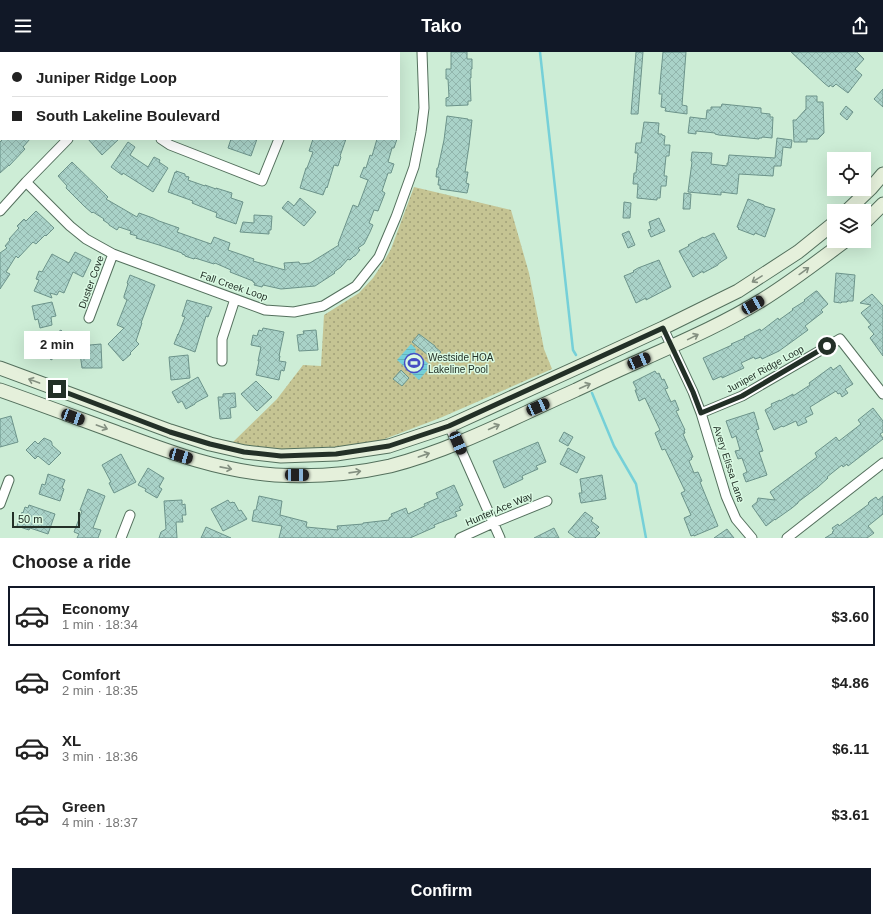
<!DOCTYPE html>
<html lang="en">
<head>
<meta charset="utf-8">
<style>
	:root { --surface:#fff; --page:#f2f2f2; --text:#222; --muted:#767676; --line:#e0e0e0; --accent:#111827 }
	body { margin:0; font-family:Helvetica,sans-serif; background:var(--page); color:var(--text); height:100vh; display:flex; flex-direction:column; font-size:15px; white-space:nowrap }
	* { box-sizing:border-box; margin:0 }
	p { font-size:13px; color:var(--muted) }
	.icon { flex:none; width:22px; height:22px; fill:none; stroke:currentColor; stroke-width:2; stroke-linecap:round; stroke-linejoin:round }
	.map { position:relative; height:486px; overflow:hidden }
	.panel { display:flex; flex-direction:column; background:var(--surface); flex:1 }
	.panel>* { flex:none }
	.top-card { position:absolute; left:0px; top:0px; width:400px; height:88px; box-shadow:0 4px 16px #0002; display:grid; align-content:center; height:88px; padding:0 12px; background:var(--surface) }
	.controls { position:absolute; left:827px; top:100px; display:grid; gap:8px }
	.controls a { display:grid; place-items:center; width:44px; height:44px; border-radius:0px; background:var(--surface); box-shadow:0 4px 16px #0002; font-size:20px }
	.scale { position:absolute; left:12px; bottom:10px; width:68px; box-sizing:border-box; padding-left:4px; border:2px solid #233027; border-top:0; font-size:11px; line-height:14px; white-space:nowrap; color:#233027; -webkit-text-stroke:3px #dafae3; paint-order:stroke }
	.end { position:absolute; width:18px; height:18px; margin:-9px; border:5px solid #233027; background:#fff; box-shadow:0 0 0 2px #fff }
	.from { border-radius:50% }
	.bubble { position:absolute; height:28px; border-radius:0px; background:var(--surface); box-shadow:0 4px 16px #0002; font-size:13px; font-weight:600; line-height:28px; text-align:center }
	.car { position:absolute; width:12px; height:24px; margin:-12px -6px; border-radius:5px; box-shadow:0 0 3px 1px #0007; background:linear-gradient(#222 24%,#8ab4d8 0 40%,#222 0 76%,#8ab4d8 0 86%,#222 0) }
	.top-card b { display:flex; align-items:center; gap:14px; height:38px; font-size:15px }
	.top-card b+b { border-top:1px solid var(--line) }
	.top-card i { width:10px; height:10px; background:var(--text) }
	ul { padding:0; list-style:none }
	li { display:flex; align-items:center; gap:12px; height:60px; margin:0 8px 6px; padding:0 4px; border:2px solid transparent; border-radius:0px }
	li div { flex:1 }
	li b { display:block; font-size:15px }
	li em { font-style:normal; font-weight:600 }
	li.on { border-color:var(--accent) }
	li>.icon { width:36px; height:36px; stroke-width:1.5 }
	h2 { padding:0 12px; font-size:18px; line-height:48px }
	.cta { display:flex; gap:8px; margin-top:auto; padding:8px 12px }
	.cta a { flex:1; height:46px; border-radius:0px; background:var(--accent); color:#fff; font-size:16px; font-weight:600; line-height:46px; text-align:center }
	header { display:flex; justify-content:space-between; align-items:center; height:52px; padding:0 12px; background:var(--accent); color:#fff; font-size:18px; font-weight:600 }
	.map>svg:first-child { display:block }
	.park { fill:url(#park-dots) }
	.water { fill:url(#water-rules) }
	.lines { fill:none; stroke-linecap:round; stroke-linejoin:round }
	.stream { stroke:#75d0d8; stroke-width:2.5 }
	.building { fill:url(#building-cross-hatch); stroke:#6c938a }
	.minor-casing { stroke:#54705d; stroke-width:11 }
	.secondary-casing { stroke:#54705d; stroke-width:15 }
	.minor { stroke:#fff; stroke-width:9 }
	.secondary { stroke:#e5f0db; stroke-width:13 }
	.oneway { stroke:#849081 }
	.route { stroke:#233027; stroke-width:5 }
	.labels { text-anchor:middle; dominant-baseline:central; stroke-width:3; stroke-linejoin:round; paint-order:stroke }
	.street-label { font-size:10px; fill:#233027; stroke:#dafae3 }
	.poi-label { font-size:10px; fill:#233027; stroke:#dafae3; text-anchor:start }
</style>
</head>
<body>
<header><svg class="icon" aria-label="menu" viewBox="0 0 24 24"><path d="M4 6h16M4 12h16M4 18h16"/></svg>Tako<svg class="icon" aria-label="share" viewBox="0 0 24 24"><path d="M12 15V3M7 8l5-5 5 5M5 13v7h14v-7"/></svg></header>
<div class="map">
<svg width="883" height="486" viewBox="0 0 883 486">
	<defs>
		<pattern id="park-dots" width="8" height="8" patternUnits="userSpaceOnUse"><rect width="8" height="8" fill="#c5c493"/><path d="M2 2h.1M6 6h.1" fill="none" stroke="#a0a078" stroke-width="1.8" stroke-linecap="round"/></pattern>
		<pattern id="water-rules" width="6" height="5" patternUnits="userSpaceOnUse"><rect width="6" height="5" fill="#75d0d8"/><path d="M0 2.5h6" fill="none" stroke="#65b3b9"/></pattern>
		<pattern id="building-cross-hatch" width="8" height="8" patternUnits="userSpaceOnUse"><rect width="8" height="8" fill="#a9d2c8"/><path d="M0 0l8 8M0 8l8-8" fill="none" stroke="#91b5ac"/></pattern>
	</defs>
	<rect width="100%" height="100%" fill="#cdedd6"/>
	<path class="park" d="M0,0H58L57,1H1V62L0,63Z
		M414,135L511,158L529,221L544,297L552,317L440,366L374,391L353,395L295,398L267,396L232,391L277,347L303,313L321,314L324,263L359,241L373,226L383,211L391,197Z"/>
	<path class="water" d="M411,292L416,297L415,300L431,314L419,328L397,308Z"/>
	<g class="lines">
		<path class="stream" d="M540,0L573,298L576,303
			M592,341L614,394L636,432L646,486"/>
	</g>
	<path class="building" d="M451,0H467V7H472V17H471V26H470L471,49H468V53L446,54V46L449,45L448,27H446V17H451Z
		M636,0H643L638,62H631Z
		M663,0H686L682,53L687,54V62L665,59L666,56L661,55L662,42H659Z
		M791,0H857L864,7L855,17L862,23L848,41L836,32L833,35L830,33L829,35L824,31Z
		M883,37V55L874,47Z
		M806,44H817V50H823L824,81L818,87H807V90H794L793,68H796L806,57Z
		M722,52L761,56V61L770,62V65H773L772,86L762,85V86H759V87L719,83L715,82V81L696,79V82L688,81L690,65L706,67L707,58H711V55H721Z
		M846,54L853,60L847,68L840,62Z
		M447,64L468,67V68H472L469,94L465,120H468L466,131L469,132L467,141L440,137V133H438L439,125H436L437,116H438L444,88Z
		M644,70L659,71L658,82H662V83L665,84L664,93H670L669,104H666L664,124H667L666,134H661L660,146H657V148L637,146L638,132H633L634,121H636L638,101H635L636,91H641Z
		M777,86L792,88L791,96L783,95L781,114H774L773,124L739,122L737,142L721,140V143L688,140L692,110L691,109L692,100L712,101L711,112L727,114V111H728L729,103L775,106Z
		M3,87H30L23,95L25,97L9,114V113L0,121V90Z
		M88,87H119L102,103Z
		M231,87H257L251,104L228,96Z
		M313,87H346L340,104L341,105L338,114L334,113L327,136L326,135L323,143L300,136L306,116H307L313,100L309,99Z
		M377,87H397L394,96H392L388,110L394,112L391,121H388L382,139L385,141L378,159L374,158L369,171L373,173L370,180L364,192L358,196L360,198L355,204H354L350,208L348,207L341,215L334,220L335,221L315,234L281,237L263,233L262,235L254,233L255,231L253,230V229L230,220L231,218L215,211L214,212L195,206L194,207L185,204V203L182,202V201L159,193L136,186L137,184L130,182L131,179L119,175L117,178L109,173V172L103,168L104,167L93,160L92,161L84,154L66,136L67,134L58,124L72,110L108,145L106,147L137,165L139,161L153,166L159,169L179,176L177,180L211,192L214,185L230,191L228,198L254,207L253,209L285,218L284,211L299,210L300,212L310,211L339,193L338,192L353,153L358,155L368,128L360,125L364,115L366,116L370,103L372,104Z
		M128,90L135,95L130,103L148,115L154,105L160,108L159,110L168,116L153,140L123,121L122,123L111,115Z
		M176,119L185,122V124L189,125L188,128L205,134V133L216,137V136L232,141L231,146L243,150L236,172L216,165L217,161L192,151L193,149L168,140L175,120L176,121Z
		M684,141L691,142L690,157H683Z
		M300,146L316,160L304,174L282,156L288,149L294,154Z
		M748,147L764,153V154L775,157L765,185L755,181L754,183L738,177L739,176L737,175Z
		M624,150L631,151L630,166H623Z
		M36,159L54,176L46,184L45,183L36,192L33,190L18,206L16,204L6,220L10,222L0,237V201L7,196L5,194L10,188L9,187L19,176L17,174L24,167L26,169Z
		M254,163L272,164L271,178H269V182L240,180L243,170L254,171Z
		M659,166L665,179L651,185L648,178L651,177L649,170Z
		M629,179L635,193L628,196L622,182Z
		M714,181L727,206L718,212V213L703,221V219L693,225L679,199L689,194L688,193L703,185L704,186Z
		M75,200L91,208L83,225L73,220L64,241L59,239L57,243L50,241L52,246L34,239L39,228L36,227L39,219L42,220L52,202L69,211Z
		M659,208L671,235L646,248V246L636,251L624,224L634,220L633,219L638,216Z
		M836,221L855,223L853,249H848L847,250H842L841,251L834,250Z
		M130,223L155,233L141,271H142L136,289L139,292L130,301L131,302L123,309L108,292L124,276L117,273L127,248L124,246V244L128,232L127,231Z
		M816,239H817L828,252L821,258L823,260L805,274L808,278L779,299L762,307L761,305L755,307L754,305L741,311L744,316L722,326V324L713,328L703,306L732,293L731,292L745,286L744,285L760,277L761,279L778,266L779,268L793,258L792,257L805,249L804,248Z
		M872,242L883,254V304L870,286L874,282L868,275L871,273L861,261L862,260L871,253L860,251Z
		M187,248L212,255L208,265L206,264L195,300L174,292L178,282V283L185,265L182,264Z
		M52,250L56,264L51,265L52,273L40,276L38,267L35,268L32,254Z
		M263,276L284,280L279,304H280L279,309L286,310L284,319L281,318L279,328L256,323L259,309H258L261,295L251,293L253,283L257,284L259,278L262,279Z
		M61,278L66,284L64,285L71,294L51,308L42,295L46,292L44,289Z
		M316,278L318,298L299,299L297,283L304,282L303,279Z
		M419,282L435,294V295L441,300L434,308L412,290Z
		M101,292L102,316H82L79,294Z
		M188,303L190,326L171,328L169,305Z
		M840,313L853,332L845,337L848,341L842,345L840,341L838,342L836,339L810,355L813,362L805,366L807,370L798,374L796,369L783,375L782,374L774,378L765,358L772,354L771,352L780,348V349L793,342V344L810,333L809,331L831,315L833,318Z
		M401,318L409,326L402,334L393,327Z
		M655,319L657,322L659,321L662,328L664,327L668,336L665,337L671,350L675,348L679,358L676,359L685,378H684L685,381L683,382L693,405L691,406L692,407L689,409L694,421L698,420L702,429L700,430L718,474L694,484V483L691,484L684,466L691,463L681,441L685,439L665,397L662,398L655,381L660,378L645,346L639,349L635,338H637L633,330Z
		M198,325L208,344L195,351V352L186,357L182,349L178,351L172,340Z
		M256,329L272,345L257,359L241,342Z
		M235,341L236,355L230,356L231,366L220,367L218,345H223V342Z
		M873,356L883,369V380L880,382L883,386V387L848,414L847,412L843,415L842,413L827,425L828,426L818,435L798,450V451L792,456L775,468V467L766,474L752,454L757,450L758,446L775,448L770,440L817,405L815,401L836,385L839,389L861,372L858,368Z
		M754,360L759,377L756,378L763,399L759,400L767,423L746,430L743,422L747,420L742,406L738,407L735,399L740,398L736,384L732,386L726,369Z
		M11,364L18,390L0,395V367Z
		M564,380L573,385L568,394L559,389Z
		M44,386L51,389L52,391V393L61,401L49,413L38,404L35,407L26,398L35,389L38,392Z
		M538,390L546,410L536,414L538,417L522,424L523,427L504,436L493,409Z
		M568,396L585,405L577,421L560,412Z
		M121,402L136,430L114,441L109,431L111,430L102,413Z
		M148,416L164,426L159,435L162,437L157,446L145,439L146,437L138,433Z
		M48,422L65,428L62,436L64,437L60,449L39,442L42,432L45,433Z
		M602,423L606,447L581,451L579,441H582L580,427Z
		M454,433L463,453L459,455L461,458L455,460L457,464L434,473L435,475L410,486H279L282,474L252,469L254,458H256L259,444L282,449L280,463L307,470L306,475L338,478L337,474L363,472V471L389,468V466L392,464L391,462L406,456L408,462L425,454L424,452L438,446L436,441Z
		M88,437L105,444L93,476L101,478L98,486H77L79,482L74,480L82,459L80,458Z
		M883,444V462L868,474L874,481L867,486H825L833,481L832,480L834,479L832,476L838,472L839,474L869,452L868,451L870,449L876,445L878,448Z
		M182,448V453L185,452L186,463H182L183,470H176L177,486H159L161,480L166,477L164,449Z
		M228,448L230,451L233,450V451L234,450L239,459L241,458L247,467L223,479L211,457Z
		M29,453L55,462L48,482L30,476L29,478L17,474L22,460L23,461L25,455L28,456Z
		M585,460L593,466L591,469L599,475L596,478L600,481L595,486H576L568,480Z
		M206,475L231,486H201Z
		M554,476L559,486H534Z
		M727,477L734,486H714Z"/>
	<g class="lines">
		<defs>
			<path id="minor" d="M153,1L154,0
				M161,87L170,93L262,129L279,87
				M26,130L70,174L86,187L113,202L265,258L294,260L323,254L356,234L379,205L396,165L414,115L421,80L424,56L422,0
				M0,159L26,130L68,87
				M89,266L113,202
				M663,276L693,340L701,361L726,444L736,467L752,486
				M222,309V287L235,247
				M701,361L742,344L840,287L883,342
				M449,374L457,391H458L500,486
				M0,452L9,428
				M121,486L130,463
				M460,486L493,471L547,449
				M787,486L883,411"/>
			<path id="secondary" d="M847,159L871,136L883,122
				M864,171L883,152
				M0,316L170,379L210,392L245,400L281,404L336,402L389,394L449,374L596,307L663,276L738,239L798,200L834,171
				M0,338C40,352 80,367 121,382C172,401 220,419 275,423C312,425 354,422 390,414C455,397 515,365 576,338C597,328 618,318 639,309C681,290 723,272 762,248C791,230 818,209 845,189"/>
		</defs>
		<use href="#minor" class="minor-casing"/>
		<use href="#secondary" class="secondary-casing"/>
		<use href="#minor" class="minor"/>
		<use href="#secondary" class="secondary"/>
	</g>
	<defs><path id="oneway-shaft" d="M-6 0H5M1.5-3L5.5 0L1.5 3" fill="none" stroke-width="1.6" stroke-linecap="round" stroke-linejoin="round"/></defs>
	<g class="oneway">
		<use href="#oneway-shaft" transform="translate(804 219) rotate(-36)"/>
		<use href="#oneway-shaft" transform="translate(757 227) rotate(148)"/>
		<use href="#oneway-shaft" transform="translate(693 285) rotate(-26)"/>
		<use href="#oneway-shaft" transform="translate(34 329) rotate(-160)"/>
		<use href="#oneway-shaft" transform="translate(585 334) rotate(-24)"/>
		<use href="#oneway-shaft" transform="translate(102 375) rotate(20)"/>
		<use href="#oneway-shaft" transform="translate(494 375) rotate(-24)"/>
		<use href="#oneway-shaft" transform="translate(424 403) rotate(-19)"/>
		<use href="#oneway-shaft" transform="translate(226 416) rotate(11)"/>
		<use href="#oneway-shaft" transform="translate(355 420) rotate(-8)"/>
	</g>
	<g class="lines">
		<path class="route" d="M57,337L170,380L210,392L244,400L281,404L336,402L389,394L449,374L663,276L693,340L701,361L742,344L827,294"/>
	</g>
	<defs>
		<symbol id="stadium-ring" viewBox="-11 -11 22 22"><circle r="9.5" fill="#dafae3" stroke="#454ec3" stroke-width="1.5"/><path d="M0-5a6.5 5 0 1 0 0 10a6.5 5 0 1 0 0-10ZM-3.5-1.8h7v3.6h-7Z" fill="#454ec3"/></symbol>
	</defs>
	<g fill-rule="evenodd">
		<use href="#stadium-ring" x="403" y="300" width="22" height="22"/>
	</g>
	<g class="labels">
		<g class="street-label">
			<text transform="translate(91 230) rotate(-70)">Duster Cove</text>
			<text transform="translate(234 234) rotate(19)">Fall Creek Loop</text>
			<text transform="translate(765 317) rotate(-29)">Juniper Ridge Loop</text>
			<text transform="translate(729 412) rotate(72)">Avery Elissa Lane</text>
			<text transform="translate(499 457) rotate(-23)">Hunter Ace Way</text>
		</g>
		<g class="poi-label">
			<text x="428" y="305">Westside HOA<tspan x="428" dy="12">Lakeline Pool</tspan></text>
		</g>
	</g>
</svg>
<div class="controls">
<a><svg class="icon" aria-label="locate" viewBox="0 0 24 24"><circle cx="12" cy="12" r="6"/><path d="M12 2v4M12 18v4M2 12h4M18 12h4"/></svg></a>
<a><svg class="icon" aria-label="layers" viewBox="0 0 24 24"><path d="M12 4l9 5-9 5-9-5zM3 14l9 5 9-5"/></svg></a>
</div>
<div class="scale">50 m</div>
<i class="end from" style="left:827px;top:294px"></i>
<i class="end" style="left:57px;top:337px"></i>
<div class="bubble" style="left:24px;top:279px;width:66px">2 min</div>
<i class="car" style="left:753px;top:253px;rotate:60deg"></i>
<i class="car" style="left:639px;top:309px;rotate:67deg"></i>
<i class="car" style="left:538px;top:355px;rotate:66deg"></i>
<i class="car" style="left:73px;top:365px;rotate:110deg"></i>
<i class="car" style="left:458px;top:391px;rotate:157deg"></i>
<i class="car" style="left:181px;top:404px;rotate:106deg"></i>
<i class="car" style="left:297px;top:423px;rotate:91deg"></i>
<div class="top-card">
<b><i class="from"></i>Juniper Ridge Loop</b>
<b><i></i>South Lakeline Boulevard</b>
</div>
</div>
<section class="panel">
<h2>Choose a ride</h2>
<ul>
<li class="on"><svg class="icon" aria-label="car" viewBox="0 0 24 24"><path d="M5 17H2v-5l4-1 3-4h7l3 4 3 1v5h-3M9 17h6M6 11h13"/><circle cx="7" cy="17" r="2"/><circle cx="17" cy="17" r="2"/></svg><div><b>Economy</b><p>1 min · 18:34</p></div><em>$3.60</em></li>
<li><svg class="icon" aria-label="car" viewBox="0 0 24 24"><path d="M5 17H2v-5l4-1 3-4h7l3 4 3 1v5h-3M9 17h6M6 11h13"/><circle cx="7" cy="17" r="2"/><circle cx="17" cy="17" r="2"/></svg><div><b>Comfort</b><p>2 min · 18:35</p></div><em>$4.86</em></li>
<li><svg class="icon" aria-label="car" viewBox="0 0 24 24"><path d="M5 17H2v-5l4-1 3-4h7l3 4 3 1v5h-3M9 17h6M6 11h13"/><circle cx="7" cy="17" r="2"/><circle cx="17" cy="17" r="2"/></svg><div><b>XL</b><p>3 min · 18:36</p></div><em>$6.11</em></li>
<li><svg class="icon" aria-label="car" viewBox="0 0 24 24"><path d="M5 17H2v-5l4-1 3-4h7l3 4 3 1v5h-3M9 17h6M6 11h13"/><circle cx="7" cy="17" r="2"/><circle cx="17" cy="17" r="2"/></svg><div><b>Green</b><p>4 min · 18:37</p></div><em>$3.61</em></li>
</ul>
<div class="cta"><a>Confirm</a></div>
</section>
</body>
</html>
